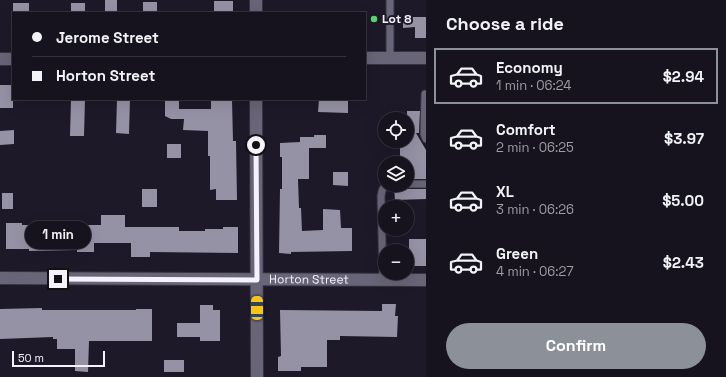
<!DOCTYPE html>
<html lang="en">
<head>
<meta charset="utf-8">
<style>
	:root { --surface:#16131f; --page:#1f1c28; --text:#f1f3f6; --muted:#9e9ea4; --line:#35323d; --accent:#8c9099 }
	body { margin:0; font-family:"Space Grotesk",sans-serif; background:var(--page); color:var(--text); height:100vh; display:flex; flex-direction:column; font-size:15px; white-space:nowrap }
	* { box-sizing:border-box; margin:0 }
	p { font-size:13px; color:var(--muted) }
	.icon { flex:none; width:22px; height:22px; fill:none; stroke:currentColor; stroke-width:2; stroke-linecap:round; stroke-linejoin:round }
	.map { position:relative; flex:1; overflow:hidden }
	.panel { display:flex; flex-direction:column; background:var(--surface); width:300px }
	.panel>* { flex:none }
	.hud { position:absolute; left:12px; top:12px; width:354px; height:88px; border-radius:0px; box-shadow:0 4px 16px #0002,0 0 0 1px var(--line); display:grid; align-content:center; height:88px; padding:0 20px; background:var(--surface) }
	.buttons { position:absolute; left:378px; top:112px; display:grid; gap:8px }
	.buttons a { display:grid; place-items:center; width:36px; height:36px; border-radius:50%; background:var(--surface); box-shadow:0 4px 16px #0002,0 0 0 1px var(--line); font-size:20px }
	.scale { position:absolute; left:12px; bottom:10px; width:93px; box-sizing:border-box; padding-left:4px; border:2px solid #f5f2fd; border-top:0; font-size:11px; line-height:14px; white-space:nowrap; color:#f5f2fd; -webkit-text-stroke:3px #1d1929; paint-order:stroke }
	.end { position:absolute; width:18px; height:18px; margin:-9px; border:5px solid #f5f2fd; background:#111; box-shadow:0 0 0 2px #111 }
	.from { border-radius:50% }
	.bubble { position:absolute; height:28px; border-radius:14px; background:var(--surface); box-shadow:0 4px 16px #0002,0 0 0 1px var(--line); font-size:13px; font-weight:700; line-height:28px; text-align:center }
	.car { position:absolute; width:12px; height:24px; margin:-12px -6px; border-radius:5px; box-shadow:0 0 3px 1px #0007; background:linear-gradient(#f5c518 24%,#345 0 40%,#f5c518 0 76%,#345 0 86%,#f5c518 0) }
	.hud b { display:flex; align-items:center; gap:14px; height:38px; font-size:15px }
	.hud b+b { border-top:1px solid var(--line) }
	.hud i { width:10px; height:10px; background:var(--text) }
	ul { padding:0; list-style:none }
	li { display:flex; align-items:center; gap:12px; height:56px; margin:0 8px 6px; padding:0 12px; border:2px solid transparent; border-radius:0px }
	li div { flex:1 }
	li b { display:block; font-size:15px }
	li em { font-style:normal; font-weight:700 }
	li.selected { border-color:var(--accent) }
	li>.icon { width:36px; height:36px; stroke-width:1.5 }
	h2 { padding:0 20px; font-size:18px; line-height:48px }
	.cta { display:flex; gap:8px; margin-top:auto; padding:8px 20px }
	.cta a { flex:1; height:46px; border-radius:24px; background:var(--accent); color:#fff; font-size:16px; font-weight:700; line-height:46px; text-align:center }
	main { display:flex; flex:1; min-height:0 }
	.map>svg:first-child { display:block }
	.building { fill:#9692a6 }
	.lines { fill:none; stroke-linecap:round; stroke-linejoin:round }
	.service-casing { stroke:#373440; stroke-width:9 }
	.minor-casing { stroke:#373440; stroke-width:14 }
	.service { stroke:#696578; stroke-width:7 }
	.minor { stroke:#696578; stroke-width:12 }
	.route { stroke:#f5f2fd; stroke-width:5 }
	.poi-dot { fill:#5ed56c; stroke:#1d1929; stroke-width:1.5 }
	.labels { text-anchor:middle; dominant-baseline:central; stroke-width:4; stroke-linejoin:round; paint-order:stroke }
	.poi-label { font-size:12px; font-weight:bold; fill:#f5f2fd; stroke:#1d1929; text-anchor:start }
	.street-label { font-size:12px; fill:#f5f2fd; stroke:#1d1929 }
</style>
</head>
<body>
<main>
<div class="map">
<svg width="426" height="377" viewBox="0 0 426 377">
	<rect width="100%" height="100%" fill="#1d1929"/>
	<path class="building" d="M105,0H117V13H105Z
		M214,1H233V13H214Z
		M143,2H157V13H143Z
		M13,3H29V13H13Z
		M71,3H85V13H71Z
		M403,17H426V38H415V27L403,28Z
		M0,85H13V108H0Z
		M71,99H85L84,136H70Z
		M117,99H130L129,134L116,133Z
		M165,99H179V109H211V100H232L233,141H236L237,200H216V189L210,190V156H208V131L183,130L184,119H171L165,116Z
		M319,99H348V113L318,112Z
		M407,111H420L419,133H416L426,150V179H407V163H400V141H407Z
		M14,130V144L0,145V131Z
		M314,135H326V148H309V179H298L299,208H301L302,231L323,230V209L340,210L341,228H352V251L291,252V254L279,253L280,189H282V157H280V143L300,142V137H314Z
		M167,144H181V158H167Z
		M333,172H348V186L333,185Z
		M394,187H403L407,189H426V199L395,200Z
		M142,189H157V207H142Z
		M2,193H13V209H2Z
		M101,215H125V227H179V231H205V229H223V227H238V253L150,252V257H131V243H94V252H77V250L29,251V249H6V223H22V225H42V227H77V225H101Z
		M409,239H426V266H409Z
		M382,304H396L395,316H398L397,337L340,336V340H327V367H301V371H278V357L281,356L280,310L382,311Z
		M200,305H213V310H220V341H200V337H177V323H200Z
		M42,308V310H136V309H152V341H89L88,372L75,371V349H57V339H53V337L0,339V309Z
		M164,360H184V372H164Z"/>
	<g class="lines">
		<defs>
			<path id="service" d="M390,0V58
				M426,94H425L424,134L426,139
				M407,184H426
				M383,280L381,196C382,191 382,187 388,185"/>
			<g id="minor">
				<path d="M256,0V13"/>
				<path d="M365,58H426"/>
				<path d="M0,59H13"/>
				<path d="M256,99L257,377"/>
				<path id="s1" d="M0,278L426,280"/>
			</g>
		</defs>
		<use href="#service" class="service-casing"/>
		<use href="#minor" class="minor-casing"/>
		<use href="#service" class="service"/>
		<use href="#minor" class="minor"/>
	</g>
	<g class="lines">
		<path class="route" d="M58,279L257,280L256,145"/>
	</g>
	<circle class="poi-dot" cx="374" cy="19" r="4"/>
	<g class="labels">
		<g class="poi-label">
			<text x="382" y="19">Lot 8</text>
		</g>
		<g class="street-label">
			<text stroke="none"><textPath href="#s1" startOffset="309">Horton Street</textPath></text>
		</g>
	</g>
</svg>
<div class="buttons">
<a><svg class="icon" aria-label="locate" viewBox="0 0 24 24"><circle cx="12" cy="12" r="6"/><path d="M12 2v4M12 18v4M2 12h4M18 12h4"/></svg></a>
<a><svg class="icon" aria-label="layers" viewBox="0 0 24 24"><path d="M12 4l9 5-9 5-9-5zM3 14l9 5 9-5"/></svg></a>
<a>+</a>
<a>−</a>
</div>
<div class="scale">50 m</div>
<i class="end from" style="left:256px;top:145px"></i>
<i class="end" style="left:58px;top:279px"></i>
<div class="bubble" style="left:25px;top:221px;width:66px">1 min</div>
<i class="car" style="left:257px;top:308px;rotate:0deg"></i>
<div class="hud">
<b><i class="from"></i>Jerome Street</b>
<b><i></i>Horton Street</b>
</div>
</div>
<section class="panel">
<h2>Choose a ride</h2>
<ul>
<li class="selected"><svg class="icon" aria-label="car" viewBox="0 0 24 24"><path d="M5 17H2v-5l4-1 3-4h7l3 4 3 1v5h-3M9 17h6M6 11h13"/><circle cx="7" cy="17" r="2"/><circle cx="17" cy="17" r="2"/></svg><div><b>Economy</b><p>1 min · 06:24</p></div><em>$2.94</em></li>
<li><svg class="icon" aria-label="car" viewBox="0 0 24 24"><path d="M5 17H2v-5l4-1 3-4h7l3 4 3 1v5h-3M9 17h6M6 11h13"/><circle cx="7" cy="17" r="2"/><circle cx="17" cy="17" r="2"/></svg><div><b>Comfort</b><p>2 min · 06:25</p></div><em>$3.97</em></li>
<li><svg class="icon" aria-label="car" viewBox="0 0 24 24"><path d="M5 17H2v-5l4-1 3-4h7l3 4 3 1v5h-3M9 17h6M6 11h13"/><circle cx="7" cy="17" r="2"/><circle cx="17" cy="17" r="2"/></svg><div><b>XL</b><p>3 min · 06:26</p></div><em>$5.00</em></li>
<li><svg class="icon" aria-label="car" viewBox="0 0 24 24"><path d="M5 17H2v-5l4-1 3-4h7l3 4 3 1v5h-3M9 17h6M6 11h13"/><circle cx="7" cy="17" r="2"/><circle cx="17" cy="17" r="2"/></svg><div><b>Green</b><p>4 min · 06:27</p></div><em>$2.43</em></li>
</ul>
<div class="cta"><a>Confirm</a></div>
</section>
</main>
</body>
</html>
